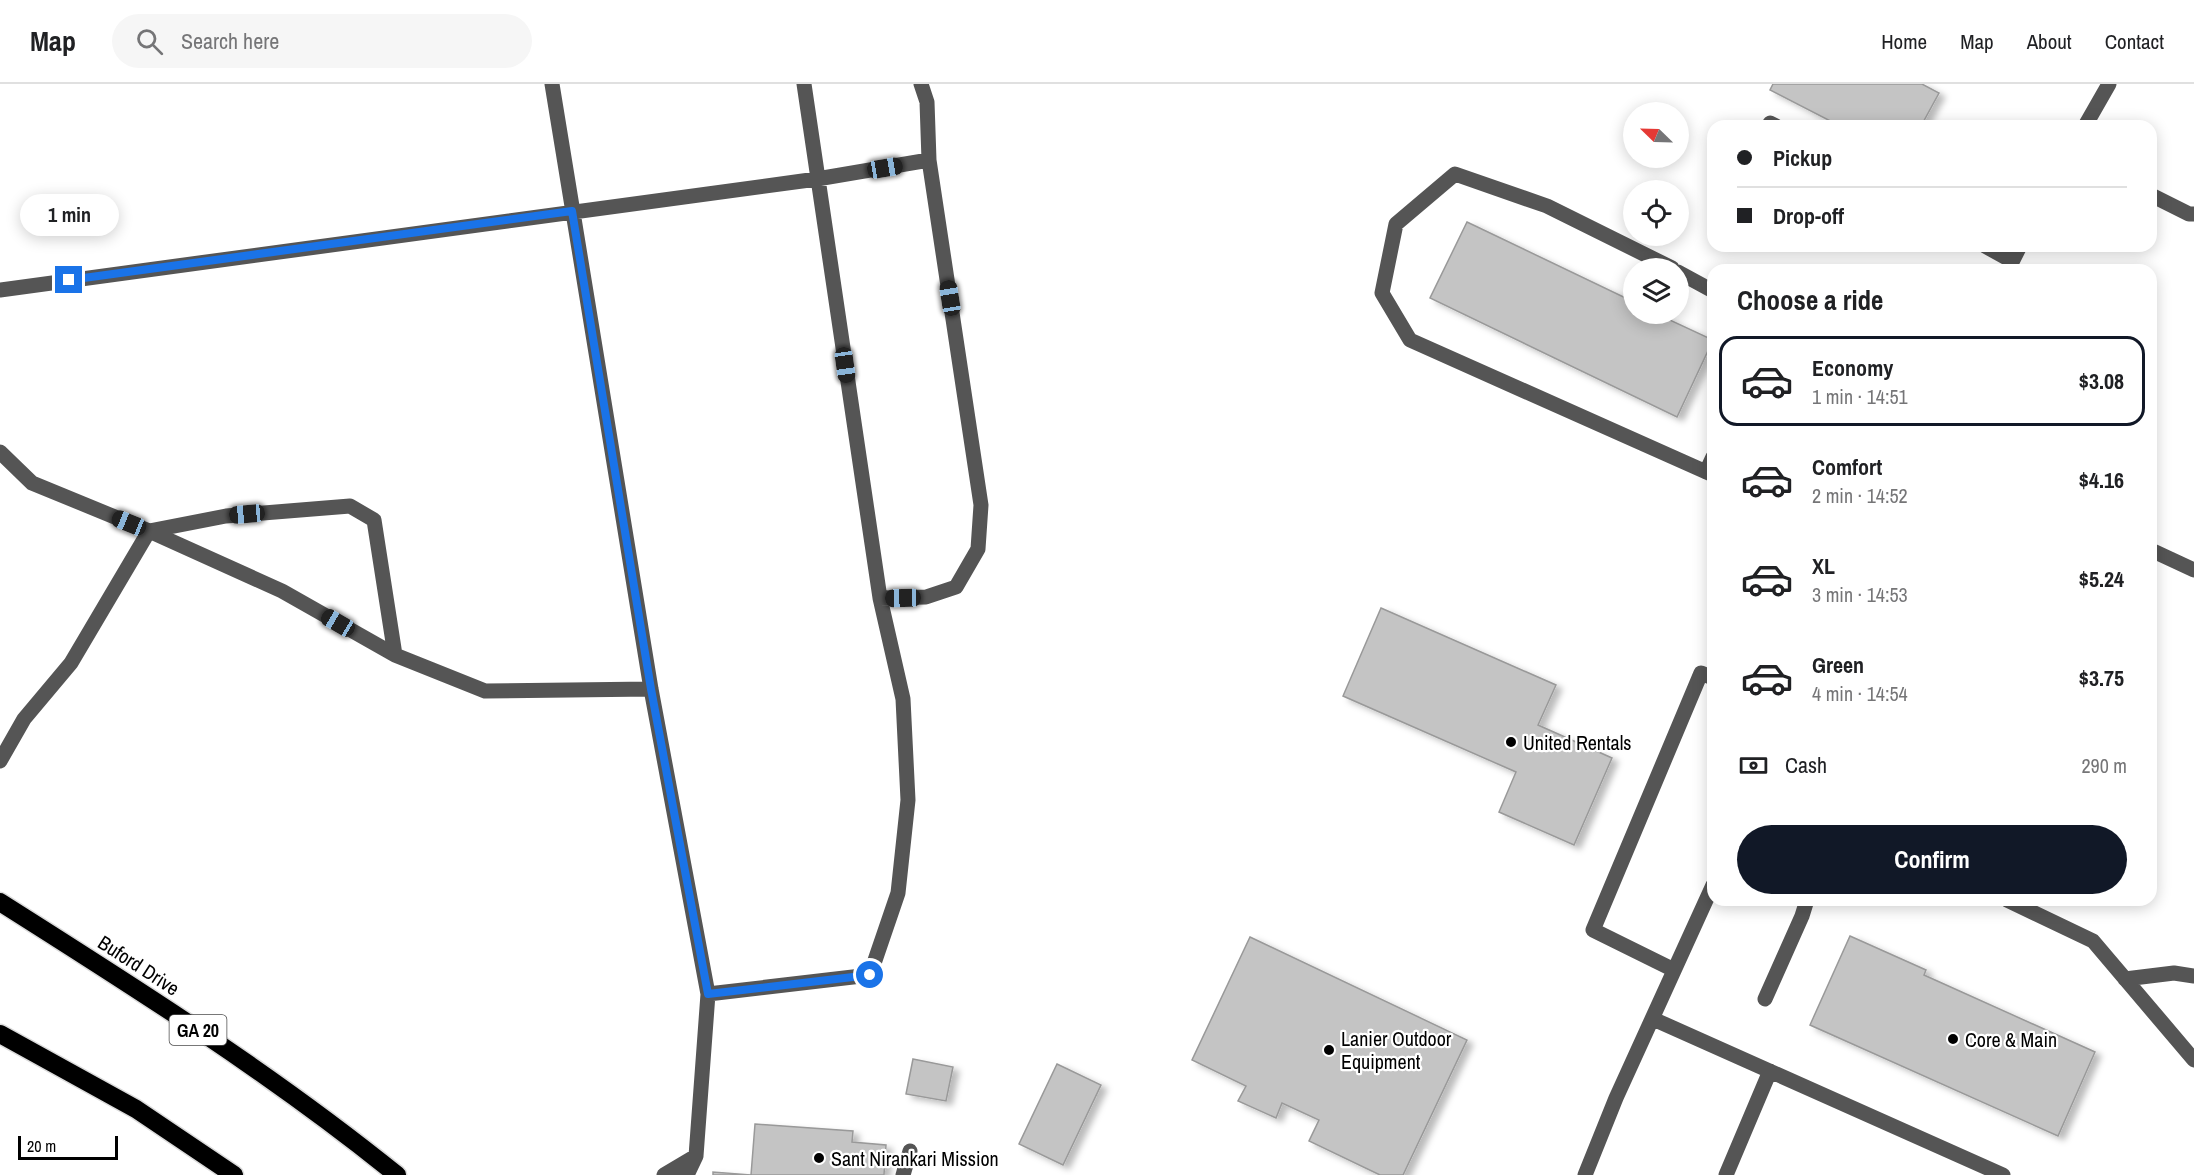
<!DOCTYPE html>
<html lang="en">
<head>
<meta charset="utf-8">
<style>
	:root { --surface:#fff; --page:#f6f6f6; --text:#202124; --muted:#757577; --line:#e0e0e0; --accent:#111827 }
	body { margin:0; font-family:"Archivo Narrow",sans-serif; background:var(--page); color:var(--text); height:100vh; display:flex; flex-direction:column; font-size:22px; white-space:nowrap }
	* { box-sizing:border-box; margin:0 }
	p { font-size:20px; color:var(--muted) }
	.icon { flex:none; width:33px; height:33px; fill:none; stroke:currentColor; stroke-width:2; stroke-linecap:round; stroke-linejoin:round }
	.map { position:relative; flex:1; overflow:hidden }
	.side { position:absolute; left:1707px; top:180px; width:450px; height:642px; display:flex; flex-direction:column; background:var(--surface); border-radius:18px; box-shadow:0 3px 15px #0003 }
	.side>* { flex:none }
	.banner { position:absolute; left:1707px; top:36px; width:450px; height:132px; border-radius:18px; box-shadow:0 3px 15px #0003; display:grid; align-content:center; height:132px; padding:0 30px; background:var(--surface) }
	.needle { width:39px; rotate:293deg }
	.buttons { position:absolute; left:1623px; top:18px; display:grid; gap:12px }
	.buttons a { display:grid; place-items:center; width:66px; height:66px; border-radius:50%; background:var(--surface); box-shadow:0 3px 15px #0003; font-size:30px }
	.scale { position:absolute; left:18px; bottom:15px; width:100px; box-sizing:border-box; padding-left:6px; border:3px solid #000; border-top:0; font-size:16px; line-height:21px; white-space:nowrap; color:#000; -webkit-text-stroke:4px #fff; paint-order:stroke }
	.end { position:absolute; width:27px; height:27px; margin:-14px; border:8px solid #1a73e8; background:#fff; box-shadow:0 0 0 3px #fff }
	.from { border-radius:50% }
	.bubble { position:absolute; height:42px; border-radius:21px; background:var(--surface); box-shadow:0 3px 15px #0003; font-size:20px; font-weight:800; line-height:42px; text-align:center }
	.car { position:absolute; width:18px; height:36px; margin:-18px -9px; border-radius:8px; box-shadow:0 0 4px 2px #0007; background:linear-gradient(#222 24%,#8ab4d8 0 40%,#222 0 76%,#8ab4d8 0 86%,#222 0) }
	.banner b { display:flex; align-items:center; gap:21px; height:57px; font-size:22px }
	.banner b+b { border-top:2px solid var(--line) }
	.banner i { width:15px; height:15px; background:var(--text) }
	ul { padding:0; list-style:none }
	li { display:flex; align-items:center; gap:18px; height:90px; margin:0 12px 9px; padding:0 18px; border:3px solid transparent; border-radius:18px }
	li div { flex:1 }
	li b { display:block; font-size:22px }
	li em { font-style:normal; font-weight:800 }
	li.on { border-color:var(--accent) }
	li>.icon { width:54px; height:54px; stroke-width:1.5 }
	h2 { padding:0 30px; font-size:27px; line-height:72px }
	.pay { display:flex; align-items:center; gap:15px; height:66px; padding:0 30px; font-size:22px }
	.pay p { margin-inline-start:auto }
	.primary-button { display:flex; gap:12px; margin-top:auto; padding:12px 30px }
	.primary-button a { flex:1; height:69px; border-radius:36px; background:var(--accent); color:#fff; font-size:24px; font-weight:800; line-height:69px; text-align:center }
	header { display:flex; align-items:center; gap:36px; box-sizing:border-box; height:84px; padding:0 30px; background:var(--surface); border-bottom:2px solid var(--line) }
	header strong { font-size:28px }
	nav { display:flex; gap:33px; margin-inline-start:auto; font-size:21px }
	.search { width:420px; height:54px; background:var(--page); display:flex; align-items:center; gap:15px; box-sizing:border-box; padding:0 21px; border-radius:33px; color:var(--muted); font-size:22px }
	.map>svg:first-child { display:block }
	.building { fill:#c4c4c4; stroke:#999; stroke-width:1.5; filter:url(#shadow) }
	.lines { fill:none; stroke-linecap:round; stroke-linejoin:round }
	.highway-casing { stroke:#dbdbdb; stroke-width:21 }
	.minor { stroke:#555; stroke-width:15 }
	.highway { stroke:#000; stroke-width:18 }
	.route { stroke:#1a73e8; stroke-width:8 }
	.poi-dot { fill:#000; stroke:#fff; stroke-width:2 }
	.labels { text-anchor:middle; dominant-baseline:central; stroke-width:4.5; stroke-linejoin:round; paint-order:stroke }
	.shield { fill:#fff; stroke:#4c4c4c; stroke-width:1.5 }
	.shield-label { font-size:18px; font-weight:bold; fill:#000 }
	.poi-label { font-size:20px; fill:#000; stroke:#fff; text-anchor:start }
	.street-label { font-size:20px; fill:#000; stroke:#fff }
</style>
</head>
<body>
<header>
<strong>Map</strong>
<div class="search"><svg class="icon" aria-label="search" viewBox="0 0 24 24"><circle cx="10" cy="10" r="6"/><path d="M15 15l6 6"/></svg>Search here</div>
<nav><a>Home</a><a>Map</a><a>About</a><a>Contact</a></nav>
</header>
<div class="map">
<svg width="2194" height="1091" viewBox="0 0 2194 1091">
	<defs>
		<filter id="shadow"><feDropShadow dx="6" dy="4" stdDeviation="3" flood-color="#0004"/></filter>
	</defs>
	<rect width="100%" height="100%" fill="#fff"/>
	<path class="building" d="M1773,0H1922L1939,9L1921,42H1840L1770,6Z
		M1467,138L1634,218V230H1657L1713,256L1677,333L1430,214Z
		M1381,524L1556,601L1538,641L1612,674L1574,761L1499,728L1516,688L1343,612Z
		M1850,852L1926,886L1924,891L2095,968L2058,1052L1810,941Z
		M1250,853L1467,956L1403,1091H1380L1309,1057L1319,1036L1282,1019L1276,1034L1238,1017L1246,1002L1192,976Z
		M913,975L953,983L946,1017L906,1010Z
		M1057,980L1101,1001L1063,1081L1019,1060Z
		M755,1040L853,1047L852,1058L886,1061L884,1091H713V1088L751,1091Z"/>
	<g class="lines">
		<defs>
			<path id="highway" d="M0,818C136,904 272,990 397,1091
				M0,950L136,1025L234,1091"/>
		</defs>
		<use href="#highway" class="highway-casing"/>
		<path class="minor" d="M552,0L651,605L708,910L696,1072L687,1091
			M1770,39L1776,42
			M2085,42L2109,0
			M2151,111L2189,130H2194
			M1985,162L2012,177
			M1672,184L1547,122L1455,90L1396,140L1382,209L1410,256L1713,391
			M2008,186L2020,162
			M1678,188L1713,207
			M0,206L817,95L929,76L927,18L921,0
			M0,368L32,399L149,447L282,507L395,571L485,607L651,605
			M1706,388L1713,373
			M2151,466L2194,486
			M880,514L926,513L956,503L978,465L981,421L929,76
			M0,677L24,635L71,579L149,447L226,432L350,422L374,436L395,571
			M2007,816L2093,857L2194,976
			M1674,886L1593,846L1701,589L1713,594
			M2125,895L2174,889L2194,892
			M708,910L870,891L898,809L908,716L903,615L880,514L804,0
			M1765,915L1802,832L1807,816
			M1653,935L2003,1091
			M664,1091L696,1072
			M903,1091L910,1067
			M1585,1091L1616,1014L1713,801
			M1726,1091L1770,987"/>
		<use href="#highway" class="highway"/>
	</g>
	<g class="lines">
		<path class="route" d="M69,196L572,127L651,605L708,910L870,891"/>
	</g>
	<g class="poi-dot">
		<circle cx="1511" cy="658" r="6"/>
		<circle cx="1953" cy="955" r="6"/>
		<circle cx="1329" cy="966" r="6"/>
		<circle cx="819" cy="1074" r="6"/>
	</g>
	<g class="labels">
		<rect class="shield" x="169.5" y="931" width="57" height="30" rx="4.5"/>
		<g class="shield-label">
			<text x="198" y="946">GA 20</text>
		</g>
		<g class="poi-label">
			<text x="1523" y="658">United Rentals</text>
			<text x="1341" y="954">Lanier Outdoor<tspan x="1341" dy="23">Equipment</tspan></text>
			<text x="1965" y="955">Core &amp; Main</text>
			<text x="831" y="1074">Sant Nirankari Mission</text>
		</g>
		<g class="street-label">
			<text transform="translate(139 881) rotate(33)">Buford Drive</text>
		</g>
	</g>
</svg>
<div class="buttons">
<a><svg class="needle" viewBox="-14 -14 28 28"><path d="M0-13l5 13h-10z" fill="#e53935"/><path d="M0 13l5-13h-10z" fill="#757577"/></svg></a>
<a><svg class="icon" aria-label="locate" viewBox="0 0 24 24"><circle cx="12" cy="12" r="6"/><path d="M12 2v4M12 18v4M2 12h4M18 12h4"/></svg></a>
<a><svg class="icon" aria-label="layers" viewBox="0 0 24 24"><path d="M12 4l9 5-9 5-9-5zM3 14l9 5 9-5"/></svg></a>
</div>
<div class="scale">20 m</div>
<i class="end from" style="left:870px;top:891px"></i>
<i class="end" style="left:69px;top:196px"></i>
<div class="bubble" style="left:20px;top:110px;width:99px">1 min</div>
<i class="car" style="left:885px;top:84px;rotate:81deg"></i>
<i class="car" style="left:950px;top:214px;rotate:351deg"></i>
<i class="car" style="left:845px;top:281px;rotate:172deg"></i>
<i class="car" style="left:247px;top:430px;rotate:265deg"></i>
<i class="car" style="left:129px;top:439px;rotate:292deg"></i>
<i class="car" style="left:903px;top:514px;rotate:269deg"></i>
<i class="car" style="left:338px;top:539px;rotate:300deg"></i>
<div class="banner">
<b><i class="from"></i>Pickup</b>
<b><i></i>Drop-off</b>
</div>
<section class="side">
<h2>Choose a ride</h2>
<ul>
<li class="on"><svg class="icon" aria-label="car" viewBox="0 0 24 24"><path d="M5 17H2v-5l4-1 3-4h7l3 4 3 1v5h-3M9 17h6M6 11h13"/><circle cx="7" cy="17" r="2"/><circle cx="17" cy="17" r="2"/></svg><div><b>Economy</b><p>1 min · 14:51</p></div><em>$3.08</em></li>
<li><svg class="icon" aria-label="car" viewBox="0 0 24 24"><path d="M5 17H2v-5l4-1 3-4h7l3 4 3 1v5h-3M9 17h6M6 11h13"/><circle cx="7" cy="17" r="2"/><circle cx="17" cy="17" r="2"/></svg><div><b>Comfort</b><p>2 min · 14:52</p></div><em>$4.16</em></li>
<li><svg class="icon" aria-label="car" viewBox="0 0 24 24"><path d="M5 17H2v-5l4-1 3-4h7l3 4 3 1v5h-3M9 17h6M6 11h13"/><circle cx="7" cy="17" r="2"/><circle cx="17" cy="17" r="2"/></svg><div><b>XL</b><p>3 min · 14:53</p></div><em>$5.24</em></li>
<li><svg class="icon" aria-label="car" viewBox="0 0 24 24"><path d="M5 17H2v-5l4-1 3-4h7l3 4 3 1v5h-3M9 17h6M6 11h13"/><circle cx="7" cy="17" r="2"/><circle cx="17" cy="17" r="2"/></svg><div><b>Green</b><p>4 min · 14:54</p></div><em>$3.75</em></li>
</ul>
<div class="pay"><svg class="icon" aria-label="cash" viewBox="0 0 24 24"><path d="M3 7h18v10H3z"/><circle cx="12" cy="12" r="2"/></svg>Cash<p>290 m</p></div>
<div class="primary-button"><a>Confirm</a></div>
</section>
</div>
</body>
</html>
